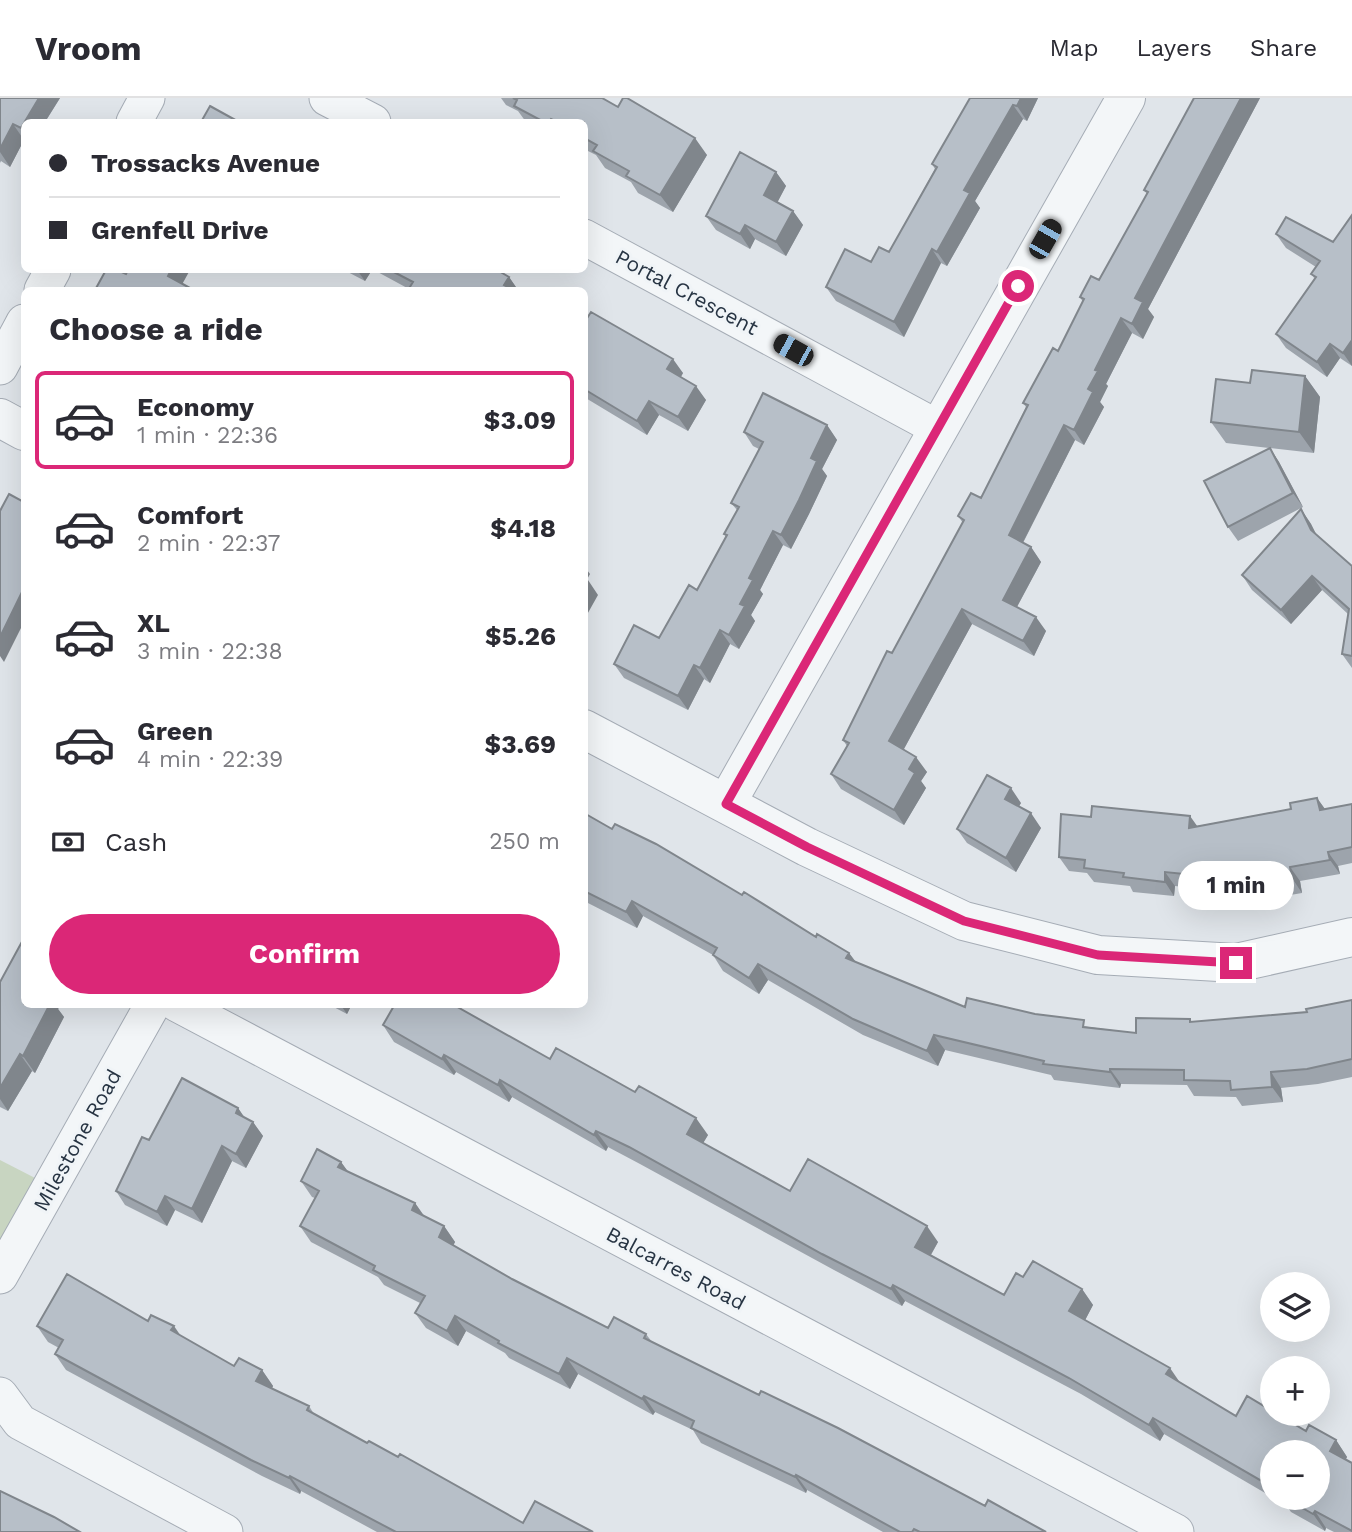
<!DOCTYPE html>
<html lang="en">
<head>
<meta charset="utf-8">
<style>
	:root { --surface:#fff; --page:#f2f2f3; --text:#2b2b33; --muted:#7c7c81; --line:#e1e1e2; --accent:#db2777 }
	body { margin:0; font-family:"Work Sans",sans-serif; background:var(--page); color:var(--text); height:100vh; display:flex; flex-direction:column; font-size:26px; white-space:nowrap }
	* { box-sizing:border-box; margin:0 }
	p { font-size:23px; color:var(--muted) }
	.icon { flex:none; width:38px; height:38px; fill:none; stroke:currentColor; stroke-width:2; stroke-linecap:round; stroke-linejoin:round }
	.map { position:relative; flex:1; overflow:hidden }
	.drawer { position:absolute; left:21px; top:189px; width:567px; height:721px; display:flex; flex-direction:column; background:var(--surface); border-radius:10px; box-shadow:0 7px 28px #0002 }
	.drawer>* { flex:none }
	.hud { position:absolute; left:21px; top:21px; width:567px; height:154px; border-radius:10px; box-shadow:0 7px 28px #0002; display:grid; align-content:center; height:154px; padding:0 28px; background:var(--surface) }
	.fabs { position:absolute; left:1260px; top:1174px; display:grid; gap:14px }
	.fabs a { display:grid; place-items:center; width:70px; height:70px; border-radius:50%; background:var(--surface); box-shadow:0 7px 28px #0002; font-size:35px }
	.end { position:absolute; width:32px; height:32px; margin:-16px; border:9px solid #db2777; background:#fff; box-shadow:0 0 0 4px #fff }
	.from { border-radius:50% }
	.bubble { position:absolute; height:49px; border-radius:24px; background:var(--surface); box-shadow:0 7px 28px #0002; font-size:23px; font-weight:700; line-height:49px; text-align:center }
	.car { position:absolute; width:21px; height:42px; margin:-21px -10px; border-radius:9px; box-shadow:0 0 5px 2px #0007; background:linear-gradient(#222 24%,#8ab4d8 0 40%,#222 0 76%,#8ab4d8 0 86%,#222 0) }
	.hud b { display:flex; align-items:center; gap:24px; height:66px; font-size:26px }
	.hud b+b { border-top:2px solid var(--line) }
	.hud i { width:18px; height:18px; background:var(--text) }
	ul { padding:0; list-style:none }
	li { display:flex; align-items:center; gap:21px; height:98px; margin:0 14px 10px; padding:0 14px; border:4px solid transparent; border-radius:10px }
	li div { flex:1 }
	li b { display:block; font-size:26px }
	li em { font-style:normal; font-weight:700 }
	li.active { border-color:var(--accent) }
	li>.icon { width:63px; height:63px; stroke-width:1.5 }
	h2 { padding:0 28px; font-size:32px; line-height:84px }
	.pay { display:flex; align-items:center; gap:18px; height:77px; padding:0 28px; font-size:26px }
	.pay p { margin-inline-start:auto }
	.button { display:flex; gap:14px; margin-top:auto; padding:14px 28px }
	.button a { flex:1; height:80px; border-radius:42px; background:var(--accent); color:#fff; font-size:28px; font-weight:700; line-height:80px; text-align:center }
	header { display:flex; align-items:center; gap:42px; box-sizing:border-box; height:98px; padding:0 35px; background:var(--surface); border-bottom:2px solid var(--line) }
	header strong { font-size:33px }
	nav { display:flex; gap:38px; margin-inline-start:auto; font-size:24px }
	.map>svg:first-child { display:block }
	.green { fill:#c8d5c1 }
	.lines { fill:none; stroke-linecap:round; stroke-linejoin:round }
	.minor-casing { stroke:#a5acb5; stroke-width:37 }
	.tertiary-casing { stroke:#a5acb5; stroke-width:40 }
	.minor { stroke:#f3f6f8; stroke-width:35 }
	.tertiary { stroke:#f3f6f8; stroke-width:38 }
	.wall { fill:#9da4ac }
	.shaded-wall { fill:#80868c }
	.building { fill:#b7bfc8; stroke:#80868c; stroke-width:2 }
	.route { stroke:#db2777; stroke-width:9 }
	.labels { text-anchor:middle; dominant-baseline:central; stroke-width:6; stroke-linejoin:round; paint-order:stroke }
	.street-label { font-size:21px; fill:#273443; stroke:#f0f4f7 }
</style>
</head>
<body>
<header>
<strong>Vroom</strong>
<nav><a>Map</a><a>Layers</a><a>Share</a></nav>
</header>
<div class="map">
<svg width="1352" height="1434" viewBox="0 0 1352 1434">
	<rect width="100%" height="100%" fill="#e0e5ea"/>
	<path class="green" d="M0,1062L37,1081L0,1145Z"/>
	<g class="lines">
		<defs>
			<path id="minor" d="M327,0L373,24
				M134,24L147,0
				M584,139L938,330
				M42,192L53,172
				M0,269L24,224
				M177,906L1176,1434
				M0,1178L153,906
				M0,1297L20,1324L225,1434"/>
			<path id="tertiary" d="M0,320L24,333
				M584,631L807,749L964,823L1098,857L1236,865L1352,839
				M726,706L1126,0"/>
		</defs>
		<use href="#minor" class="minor-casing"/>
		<use href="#tertiary" class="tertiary-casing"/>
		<use href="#minor" class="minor"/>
		<use href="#tertiary" class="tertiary"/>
	</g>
	<path class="wall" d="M0,0H60L45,24H24V42L10,69L1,63L0,65Z
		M501,0H602L707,57L673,114L638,95L631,84L605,70L596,57L584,51V24H526L518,13L506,7Z
		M970,0H1038L1027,23L1023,21L975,103L980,110L947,168L941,165L904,239L836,203L826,189L889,154L935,71L932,66Z
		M1194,0H1260L1148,211L1154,219L1143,241L1132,235L1106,286L1108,288L1100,304L1104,309L1084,347L1075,342L1023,445L1031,449L1041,464L1017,509L1046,533L1034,558L972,526L904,651L927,674L921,683L926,690L904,727L841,691L831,676L847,648L843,642L892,555L963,425L958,418L981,400L1026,309L1023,305L1058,253L1083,204L1080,199L1099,182L1147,96L1144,92Z
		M776,74L786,88L777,104L793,113L803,127L786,158L755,141L750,151L716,132L706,118Z
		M1352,117V268L1340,260L1327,279L1286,250L1276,236L1315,181L1311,176L1316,169L1286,150L1276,136L1333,144Z
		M344,172H372L365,183Z
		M374,172H497L509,179L518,192H408L409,191Z
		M584,225L683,275L681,279L706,302L688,333L659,317L647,337L584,299Z
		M1305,278L1320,299L1314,355L1270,350L1279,364L1303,409L1238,443L1228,429L1269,350L1226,345L1211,324Z
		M827,327L837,342L822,371L827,378L809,416L791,451L783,447L760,492L763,496L751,517L755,523L739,551L730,546L710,585L704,581L688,612L624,580L614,566L659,540L697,492L726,439L724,436L737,412L731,405L759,351L753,348L744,334Z
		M1301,411L1311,426L1316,436L1352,468V570L1342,556L1348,516L1322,492L1291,526L1252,492L1242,477Z
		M1317,700L1325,711L1352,706V765L1338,768L1340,776L1300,783L1302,795L1262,802L1256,793L1225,799L1221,793L1175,788L1174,798L1133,794L1130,788L1094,784L1087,775L1069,773L1059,759L1091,719L1197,728L1291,711Z
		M1021,705L1019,708L1041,730L1016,774L967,745L957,731Z
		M584,715L612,731L742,797L816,839L849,855L856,864L965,909L1089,929L1136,935L1190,921L1192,924L1307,914L1352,902V979L1318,986L1281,990L1283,1004L1242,1008L1236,999L1194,998L1187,987L1121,986L1120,990L1054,982L1051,977L945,952L938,968L863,937L768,882L759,896L723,873L713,857L643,818L637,830L584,803Z
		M0,884L24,906H61L58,911L64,919L35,975L32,973L8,1013L0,1009Z
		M328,906H352L347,916Z
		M383,927L550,961L708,1037L703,1045L790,1093L938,1144L931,1157L1004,1197L1023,1179L1082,1191L1093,1207L1085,1222L1180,1285L1236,1318L1306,1333L1336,1342L1347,1359L1346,1361L1352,1365V1434H1334L1326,1430L1325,1433L1291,1414L1286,1407L1275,1400H1318L1272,1354V1399L1164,1336L1160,1343L1081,1296L905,1203L902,1208L834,1172L640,1066L608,1049L606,1053L512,999L509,1004L456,974L454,977L394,944Z
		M238,1010L245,1020L253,1024L263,1038L246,1070L232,1063L202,1125L175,1112L167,1128L125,1107L116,1093L149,1042Z
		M341,1064L348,1074L415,1105L425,1119L444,1128L455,1144L453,1148L512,1181L608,1230L646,1236L652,1244L985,1408L1046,1434H883L807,1392L806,1395L701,1345L693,1332L655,1314L653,1317L578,1276L570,1291L509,1260L505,1255L466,1233L458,1248L426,1230L415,1215L420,1205L384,1187L378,1179L311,1144L300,1128L315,1100L312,1099L301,1083Z
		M37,1228L180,1237L234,1268L262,1272L273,1288L272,1291L309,1308L314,1316L367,1345L523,1425L593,1434H377L301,1393L300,1396L262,1378L66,1272L55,1256L59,1250L48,1244Z"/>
	<path class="shaded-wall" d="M39,0H60L45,24H25Z
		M1021,0H1038L1027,23L1017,8Z
		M1241,0H1260L1148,211L1154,219L1143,241L1132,226L1135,200Z
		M1013,7L1023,21L975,103L980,110L947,168L937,154L964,92Z
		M13,26L24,42L10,69L0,54V51Z
		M695,40L707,57L673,114L660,97Z
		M776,74L786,88L774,111L764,97Z
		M793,113L803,127L786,158L776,144Z
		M745,127L755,141L750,151L740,136Z
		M932,151L941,165L904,239L894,224Z
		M171,172H190L179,192L168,178Z
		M357,172H372L365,183Z
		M509,179L518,192H508L504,187Z
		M1121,220L1132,235L1106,286L1108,288L1100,304L1104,309L1084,347L1074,332L1095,272Z
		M1352,242V268L1343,255Z
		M1330,246L1340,260L1327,279L1317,264Z
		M673,261L683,275L677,285L667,271Z
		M1305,278L1320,299L1314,355L1299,334Z
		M696,288L706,302L688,333L678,319Z
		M649,303L659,317L647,337L637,323Z
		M827,327L837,342L822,371L827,378L809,416L791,451L781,437L811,360Z
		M1064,327L1075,342L1019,452L1009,437Z
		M1270,350L1279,364L1303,409L1293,395Z
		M1301,411L1311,426L1321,446L1311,432Z
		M773,433L783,447L760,492L763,496L751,517L755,523L739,551L729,537L749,480Z
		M1031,449L1041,464L1013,516L1003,502Z
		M584,468L590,476L584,487Z
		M1312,478L1322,492L1291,526L1281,512Z
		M588,482L598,497L584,522V487Z
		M24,490V524L4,564L0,558V539Z
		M962,511L972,526L900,658L889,643Z
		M1036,519L1046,533L1034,558L1023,543Z
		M720,532L730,546L710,585L700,570Z
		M694,567L704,581L688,612L678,598Z
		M916,659L927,674L921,683L926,690L904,727L894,712L909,671Z
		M1011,690L1021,705L1015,715L1005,701Z
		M1317,700L1327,714L1320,712Z
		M1031,715L1041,730L1016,774L1006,760Z
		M1190,718L1200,732L1189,730Z
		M1328,754L1338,768L1340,776L1330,762Z
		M1290,769L1300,783L1302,795L1292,780Z
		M1165,774L1175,788L1174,798L1165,784Z
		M632,803L643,818L637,830L626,814Z
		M849,855L860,870L846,860Z
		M758,866L768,882L759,896L749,880Z
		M50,906H61L58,911L64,919L35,975L23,958Z
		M340,906H352L347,916Z
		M934,937L945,952L938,968L927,953Z
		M20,956L32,973L8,1013L0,1001V990Z
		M444,957L456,974L454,977L442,961Z
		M1110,971L1121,986L1120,990L1110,974Z
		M1271,974L1281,990L1283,1004L1272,989Z
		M500,982L512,999L509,1004L498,987Z
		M238,1010L248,1025L236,1015Z
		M696,1020L708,1037L699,1052L687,1036Z
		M253,1024L263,1038L246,1070L236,1056Z
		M596,1033L608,1049L606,1053L594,1037Z
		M222,1048L232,1063L202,1125L192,1111Z
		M341,1064L352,1079L338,1069Z
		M165,1098L175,1112L167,1128L157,1114Z
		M415,1105L426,1121L412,1112Z
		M444,1128L455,1144L449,1155L439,1139Z
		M927,1128L938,1144L926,1165L915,1149Z
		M893,1187L905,1203L902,1208L891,1191Z
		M1082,1191L1093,1207L1081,1230L1069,1213Z
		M455,1218L466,1233L458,1248L447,1233Z
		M174,1228L185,1244L171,1232Z
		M567,1260L578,1276L570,1291L559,1276Z
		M1170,1270L1181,1286L1166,1276Z
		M262,1272L273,1288L267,1299L256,1283Z
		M644,1298L655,1314L653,1317L642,1301Z
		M1153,1320L1164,1336L1160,1343L1149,1327Z
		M1336,1342L1347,1359L1341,1369L1330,1353Z
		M796,1377L807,1392L806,1395L795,1379Z
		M290,1378L301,1393L300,1396L289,1380Z
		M1315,1413L1326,1430L1325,1433L1313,1416Z"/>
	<path class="building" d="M0,0H39L21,30L13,26L0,51Z
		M513,0H602L618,9L623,0H627L695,40L660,97L626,78L629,73L593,53L597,47L584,40V24H557L551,21L549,24H544L514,8L517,2Z
		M970,0H1021L1017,8L1013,7L964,92L970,95L937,154L932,151L894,224L826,189L845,151L871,164L879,149L889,154L937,69L932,66Z
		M1194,0H1241L1135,200L1143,204L1132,226L1121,220L1095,272L1098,273L1088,291L1093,294L1074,332L1064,327L1009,437L1031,449L1003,502L1036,519L1023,543L962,511L889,643L916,659L909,671L915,675L894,712L831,676L849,645L843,642L887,553L892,555L964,422L958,418L971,395L981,400L1028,307L1023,305L1053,250L1058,253L1084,201L1080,199L1091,178L1099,182L1148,94L1144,92Z
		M210,8L239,24H201Z
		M740,54L776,74L764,97L793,113L776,144L745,127L740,136L706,118Z
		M1352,117V242L1343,255L1330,246L1317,264L1276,236L1316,179L1311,176L1320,163L1276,136L1286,119L1333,144Z
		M106,172H117L126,176L128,172H171L168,178L190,190L189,192H95Z
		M390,172H497L509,179L504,187L514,192H408L413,184Z
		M591,214L673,261L667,271L696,288L678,319L649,303L637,323L584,291V225Z
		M1252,272L1305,278L1299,334L1211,324L1216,281L1250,285Z
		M763,295L827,327L811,360L817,363L799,402L781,437L773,433L749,480L753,482L740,506L745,508L729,537L720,532L700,570L694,567L678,598L614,566L634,527L659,540L689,487L697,492L727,437L724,436L739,409L731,405L763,344L744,334Z
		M1270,350L1293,395L1228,429L1204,383Z
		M9,396L24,404V490L0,539V413Z
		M1301,411L1311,432L1352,468V558L1342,556L1349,511L1312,478L1281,512L1242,477Z
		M987,677L1011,690L1005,701L1031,715L1006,760L957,731Z
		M1317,700L1320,712L1352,706V749L1328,754L1330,762L1290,769L1292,780L1252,788L1250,778L1215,785L1214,779L1165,774V784L1123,779L1124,775L1084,770L1085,762L1059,759L1061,716L1091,719L1092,708L1190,718L1189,730L1291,711L1290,705Z
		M584,715L612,731L615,726L656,746L742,797L744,794L816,839L817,836L849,855L846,860L965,909L967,900L1035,916L1084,922L1083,929L1136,935V920L1190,921V924L1307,914L1306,911L1352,902V961L1307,971L1271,974L1272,989L1231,992L1230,983L1184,982V972L1110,971V974L1043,966L1044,963L934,937L927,953L853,921L758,866L749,880L713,857L717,850L632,803L626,814L584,793Z
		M24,840V906H50L23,958L20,956L0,990V884Z
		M395,906H452L550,961L556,950L635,994L639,988L696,1020L687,1036L790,1093L808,1061L927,1128L915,1149L1004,1197L1016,1175L1023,1179L1033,1163L1082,1191L1069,1213L1170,1270L1166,1276L1236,1318L1247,1298L1272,1313V1316H1277L1306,1333L1309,1327L1336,1342L1330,1353L1352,1365V1433L1315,1413L1313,1416L1285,1400H1318V1354H1272V1389L1153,1320L1149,1327L1069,1280L893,1187L891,1191L822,1156L629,1049L596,1033L594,1037L500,982L498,987L444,957L442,961L383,927Z
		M182,980L238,1010L236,1015L253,1024L236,1056L222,1048L192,1111L165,1098L157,1114L116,1093L142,1039L149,1042Z
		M317,1051L341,1064L338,1069L415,1105L412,1112L444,1128L439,1139L512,1181L608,1230L614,1219L646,1236L644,1240L759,1297L761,1293L838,1330L985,1408L988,1402L1046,1434H920L914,1431L912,1434H900L796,1377L795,1379L691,1330L694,1323L644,1298L642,1301L567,1260L559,1276L498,1245L499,1243L455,1218L447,1233L415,1215L425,1198L373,1172L375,1168L300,1128L319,1093L301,1083Z
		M67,1176L148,1223L151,1217L174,1228L171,1232L234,1268L239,1260L262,1272L256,1283L309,1308L307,1312L367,1345L369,1343L398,1359L400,1356L523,1425L535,1403L593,1434H396L290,1378L289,1380L251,1362L55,1256L63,1242L37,1228Z
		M0,1393L54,1419L80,1434H0Z"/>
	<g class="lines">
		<path class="route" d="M1018,188L726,706L807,749L964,823L1098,857L1236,865"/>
	</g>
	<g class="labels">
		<g class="street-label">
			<text transform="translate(687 194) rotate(28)">Portal Crescent</text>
			<text transform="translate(77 1042) rotate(-61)">Milestone Road</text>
			<text transform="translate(676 1170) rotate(28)">Balcarres Road</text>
		</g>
	</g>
</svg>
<div class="fabs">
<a><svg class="icon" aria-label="layers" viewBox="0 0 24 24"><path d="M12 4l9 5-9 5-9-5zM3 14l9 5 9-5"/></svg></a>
<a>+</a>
<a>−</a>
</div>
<i class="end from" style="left:1018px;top:188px"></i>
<i class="end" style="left:1236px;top:865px"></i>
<div class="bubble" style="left:1178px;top:763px;width:116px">1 min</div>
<i class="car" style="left:1045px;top:141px;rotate:30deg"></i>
<i class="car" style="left:793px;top:252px;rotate:299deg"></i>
<div class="hud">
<b><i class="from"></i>Trossacks Avenue</b>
<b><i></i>Grenfell Drive</b>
</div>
<section class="drawer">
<h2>Choose a ride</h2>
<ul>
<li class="active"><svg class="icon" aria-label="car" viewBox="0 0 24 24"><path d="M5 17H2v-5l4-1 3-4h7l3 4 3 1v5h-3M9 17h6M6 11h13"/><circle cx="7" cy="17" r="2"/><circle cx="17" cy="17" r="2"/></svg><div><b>Economy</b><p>1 min · 22:36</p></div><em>$3.09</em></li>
<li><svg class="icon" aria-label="car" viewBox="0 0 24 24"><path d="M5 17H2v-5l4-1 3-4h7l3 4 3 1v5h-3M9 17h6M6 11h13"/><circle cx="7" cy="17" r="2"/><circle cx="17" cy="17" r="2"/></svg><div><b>Comfort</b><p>2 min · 22:37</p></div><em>$4.18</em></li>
<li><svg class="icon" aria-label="car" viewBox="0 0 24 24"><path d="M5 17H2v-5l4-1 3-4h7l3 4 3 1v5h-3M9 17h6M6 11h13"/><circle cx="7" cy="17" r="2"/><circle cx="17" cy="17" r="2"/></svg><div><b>XL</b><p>3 min · 22:38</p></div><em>$5.26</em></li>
<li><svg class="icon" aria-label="car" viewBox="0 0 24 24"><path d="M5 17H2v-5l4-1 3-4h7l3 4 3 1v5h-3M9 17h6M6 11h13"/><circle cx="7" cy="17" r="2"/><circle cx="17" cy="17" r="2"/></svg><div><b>Green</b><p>4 min · 22:39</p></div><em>$3.69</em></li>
</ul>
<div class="pay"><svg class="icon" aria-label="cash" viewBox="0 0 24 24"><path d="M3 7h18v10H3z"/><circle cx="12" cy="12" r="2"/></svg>Cash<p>250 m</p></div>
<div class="button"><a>Confirm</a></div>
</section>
</div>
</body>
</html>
